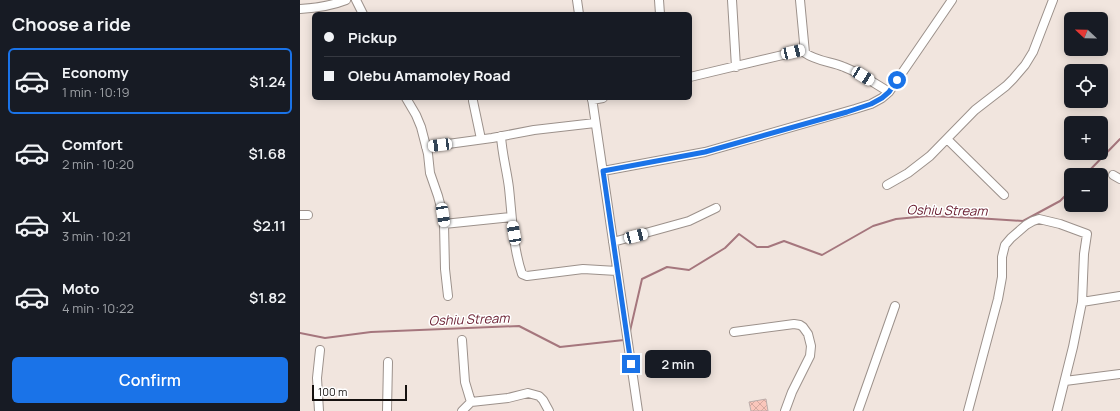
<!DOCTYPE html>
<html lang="en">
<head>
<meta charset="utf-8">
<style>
	:root { --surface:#171b24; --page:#242831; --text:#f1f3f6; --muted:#9ea1a6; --line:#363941; --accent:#1a73e8 }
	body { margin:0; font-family:Manrope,sans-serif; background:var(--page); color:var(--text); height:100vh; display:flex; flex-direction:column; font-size:15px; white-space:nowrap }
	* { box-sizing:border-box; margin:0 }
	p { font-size:13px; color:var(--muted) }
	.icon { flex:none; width:22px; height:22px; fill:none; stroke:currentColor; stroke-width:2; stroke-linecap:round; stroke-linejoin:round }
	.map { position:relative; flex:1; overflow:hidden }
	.details { display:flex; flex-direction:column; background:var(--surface); width:300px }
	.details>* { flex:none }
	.guide { position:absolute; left:12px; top:12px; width:380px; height:88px; border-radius:6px; box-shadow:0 2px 10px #0003; display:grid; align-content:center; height:88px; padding:0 12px; background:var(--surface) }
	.needle { width:26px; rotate:292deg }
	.tools { position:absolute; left:764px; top:12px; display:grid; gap:8px }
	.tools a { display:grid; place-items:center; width:44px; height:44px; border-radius:6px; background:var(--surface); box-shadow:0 2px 10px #0003; font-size:20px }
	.scale { position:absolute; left:12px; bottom:10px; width:95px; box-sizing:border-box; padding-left:4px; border:2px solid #15110f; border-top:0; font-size:11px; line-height:14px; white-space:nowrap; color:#15110f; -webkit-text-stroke:3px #fff; paint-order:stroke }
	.end { position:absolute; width:18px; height:18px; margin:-9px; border:5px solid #1a73e8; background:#fff; box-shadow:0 0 0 2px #fff }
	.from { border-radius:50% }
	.bubble { position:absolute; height:28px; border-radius:6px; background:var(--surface); box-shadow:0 2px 10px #0003; font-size:13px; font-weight:600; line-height:28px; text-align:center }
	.car { position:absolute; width:12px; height:24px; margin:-12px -6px; border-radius:5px; box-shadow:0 0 3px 1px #0007; background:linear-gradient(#fff 24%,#345 0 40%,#fff 0 76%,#345 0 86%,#fff 0) }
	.guide b { display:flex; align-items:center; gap:14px; height:38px; font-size:15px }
	.guide b+b { border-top:1px solid var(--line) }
	.guide i { width:10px; height:10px; background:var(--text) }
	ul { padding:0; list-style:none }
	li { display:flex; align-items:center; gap:12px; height:66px; margin:0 8px 6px; padding:0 4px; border:2px solid transparent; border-radius:6px }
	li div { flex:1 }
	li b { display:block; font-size:15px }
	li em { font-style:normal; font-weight:600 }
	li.on { border-color:var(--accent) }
	li>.icon { width:36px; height:36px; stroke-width:1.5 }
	h2 { padding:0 12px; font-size:18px; line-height:48px }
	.action { display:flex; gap:8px; margin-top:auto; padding:8px 12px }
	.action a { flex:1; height:46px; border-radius:6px; background:var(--accent); color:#fff; font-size:16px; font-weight:600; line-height:46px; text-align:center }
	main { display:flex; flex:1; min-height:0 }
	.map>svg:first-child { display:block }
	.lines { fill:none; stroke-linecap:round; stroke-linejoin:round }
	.stream { stroke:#a5767d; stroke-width:2 }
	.building { fill:url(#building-cross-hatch); stroke:#bbadab }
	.minor-casing { stroke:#9c918b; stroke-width:10 }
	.minor { stroke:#fff; stroke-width:8 }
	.route { stroke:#1a73e8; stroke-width:5 }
	.labels { text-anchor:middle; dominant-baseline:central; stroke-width:3; stroke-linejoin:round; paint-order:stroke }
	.water-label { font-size:13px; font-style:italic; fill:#6b2032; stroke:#fff }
</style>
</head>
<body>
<main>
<section class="details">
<h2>Choose a ride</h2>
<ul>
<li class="on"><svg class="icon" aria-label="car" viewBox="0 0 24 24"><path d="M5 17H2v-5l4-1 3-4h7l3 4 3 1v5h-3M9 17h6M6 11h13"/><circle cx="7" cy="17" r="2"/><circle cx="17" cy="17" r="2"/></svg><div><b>Economy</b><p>1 min · 10:19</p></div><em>$1.24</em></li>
<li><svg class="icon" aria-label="car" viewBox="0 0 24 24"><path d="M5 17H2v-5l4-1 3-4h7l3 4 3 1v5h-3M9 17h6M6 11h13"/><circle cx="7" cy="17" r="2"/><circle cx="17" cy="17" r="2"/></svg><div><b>Comfort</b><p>2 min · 10:20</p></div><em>$1.68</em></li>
<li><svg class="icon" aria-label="car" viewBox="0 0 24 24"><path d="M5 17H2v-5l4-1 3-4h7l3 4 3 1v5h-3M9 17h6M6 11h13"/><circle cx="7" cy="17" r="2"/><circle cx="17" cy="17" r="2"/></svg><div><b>XL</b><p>3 min · 10:21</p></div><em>$2.11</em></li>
<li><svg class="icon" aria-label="car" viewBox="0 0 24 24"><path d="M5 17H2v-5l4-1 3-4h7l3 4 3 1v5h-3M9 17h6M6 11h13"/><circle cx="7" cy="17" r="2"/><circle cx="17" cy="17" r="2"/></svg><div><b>Moto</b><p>4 min · 10:22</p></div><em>$1.82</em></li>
</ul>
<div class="action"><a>Confirm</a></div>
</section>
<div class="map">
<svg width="820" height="411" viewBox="0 0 820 411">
	<defs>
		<pattern id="building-cross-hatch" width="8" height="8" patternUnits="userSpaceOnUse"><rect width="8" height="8" fill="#fac6bb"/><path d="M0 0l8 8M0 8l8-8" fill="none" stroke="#d5a9a0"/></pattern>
	</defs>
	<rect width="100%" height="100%" fill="#f1e5de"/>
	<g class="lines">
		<path class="stream" d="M785,175L820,139
			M330,331L342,279L367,267L389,270L425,248L439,234L457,247H468L484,241L522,255L573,226L596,219L628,216L676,218L723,221L760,201L771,190
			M0,333L25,338L71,332L219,326L260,347L324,340"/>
	</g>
	<path class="building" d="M466,399L468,411H451L449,402Z"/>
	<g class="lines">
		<defs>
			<path id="minor" d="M56,0L63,14
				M277,0L279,14
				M359,0L360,14
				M432,0L436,67
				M500,0L505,53C516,61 532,62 544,67C560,73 574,83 589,92
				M0,9C16,8 31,6 46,0
				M390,77L504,50
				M106,98L116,115L121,127L128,154L130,173L138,196L143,215L144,224L145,269L148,296
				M292,98L338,411
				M292,100L303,98
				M173,101L181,139
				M201,136C202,154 207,171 209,188C212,216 213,248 222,274L227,276L283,269L317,271
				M647,139L704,195
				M126,147L192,138L234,130L295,123
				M303,171L405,152L555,109L571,104L582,98L589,92L652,0
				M813,175L820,179
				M587,185L608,173L630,156L675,110L706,86L713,79L725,65L733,52L753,0
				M0,215H8
				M144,224L211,217
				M313,242L389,221L416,208
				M782,302L820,296
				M434,332L494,324L500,325L503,327L508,334L511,346L510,356L492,392L485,411
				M162,340L165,382L171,402
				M765,381L820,374
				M19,411L17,378L20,350
				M87,411L88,362
				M162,411L171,402L208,398L228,393L239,396L243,400L249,411
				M558,411L595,306
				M668,411L698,299L702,277V257L705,245L711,238L726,225L733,221L739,219L760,224L787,234L784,254L782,302L773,347L757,411"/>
		</defs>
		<use href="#minor" class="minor-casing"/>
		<use href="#minor" class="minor"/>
	</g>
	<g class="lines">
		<path class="route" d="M331,364L303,171L405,152L547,112L571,104L582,98L589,92L597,80"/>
	</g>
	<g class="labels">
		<g class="water-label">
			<text transform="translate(647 210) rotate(1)">Oshiu Stream</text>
			<text transform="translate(169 319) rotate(-2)">Oshiu Stream</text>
		</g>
	</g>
</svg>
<div class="tools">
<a><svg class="needle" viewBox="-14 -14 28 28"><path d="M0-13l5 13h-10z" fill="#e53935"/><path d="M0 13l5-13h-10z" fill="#9ea1a6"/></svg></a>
<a><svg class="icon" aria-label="locate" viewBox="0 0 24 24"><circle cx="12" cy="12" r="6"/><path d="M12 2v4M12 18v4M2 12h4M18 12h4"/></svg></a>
<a>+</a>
<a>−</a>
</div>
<div class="scale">100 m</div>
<i class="end from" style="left:597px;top:80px"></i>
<i class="end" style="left:331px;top:364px"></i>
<div class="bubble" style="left:345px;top:350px;width:66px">2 min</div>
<i class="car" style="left:493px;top:52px;rotate:77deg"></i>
<i class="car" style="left:563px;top:76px;rotate:122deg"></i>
<i class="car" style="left:140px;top:145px;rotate:263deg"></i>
<i class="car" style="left:143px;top:215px;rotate:171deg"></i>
<i class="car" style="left:214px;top:233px;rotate:350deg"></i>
<i class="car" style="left:336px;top:236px;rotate:75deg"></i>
<div class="guide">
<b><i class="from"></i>Pickup</b>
<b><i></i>Olebu Amamoley Road</b>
</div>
</div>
</main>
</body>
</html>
